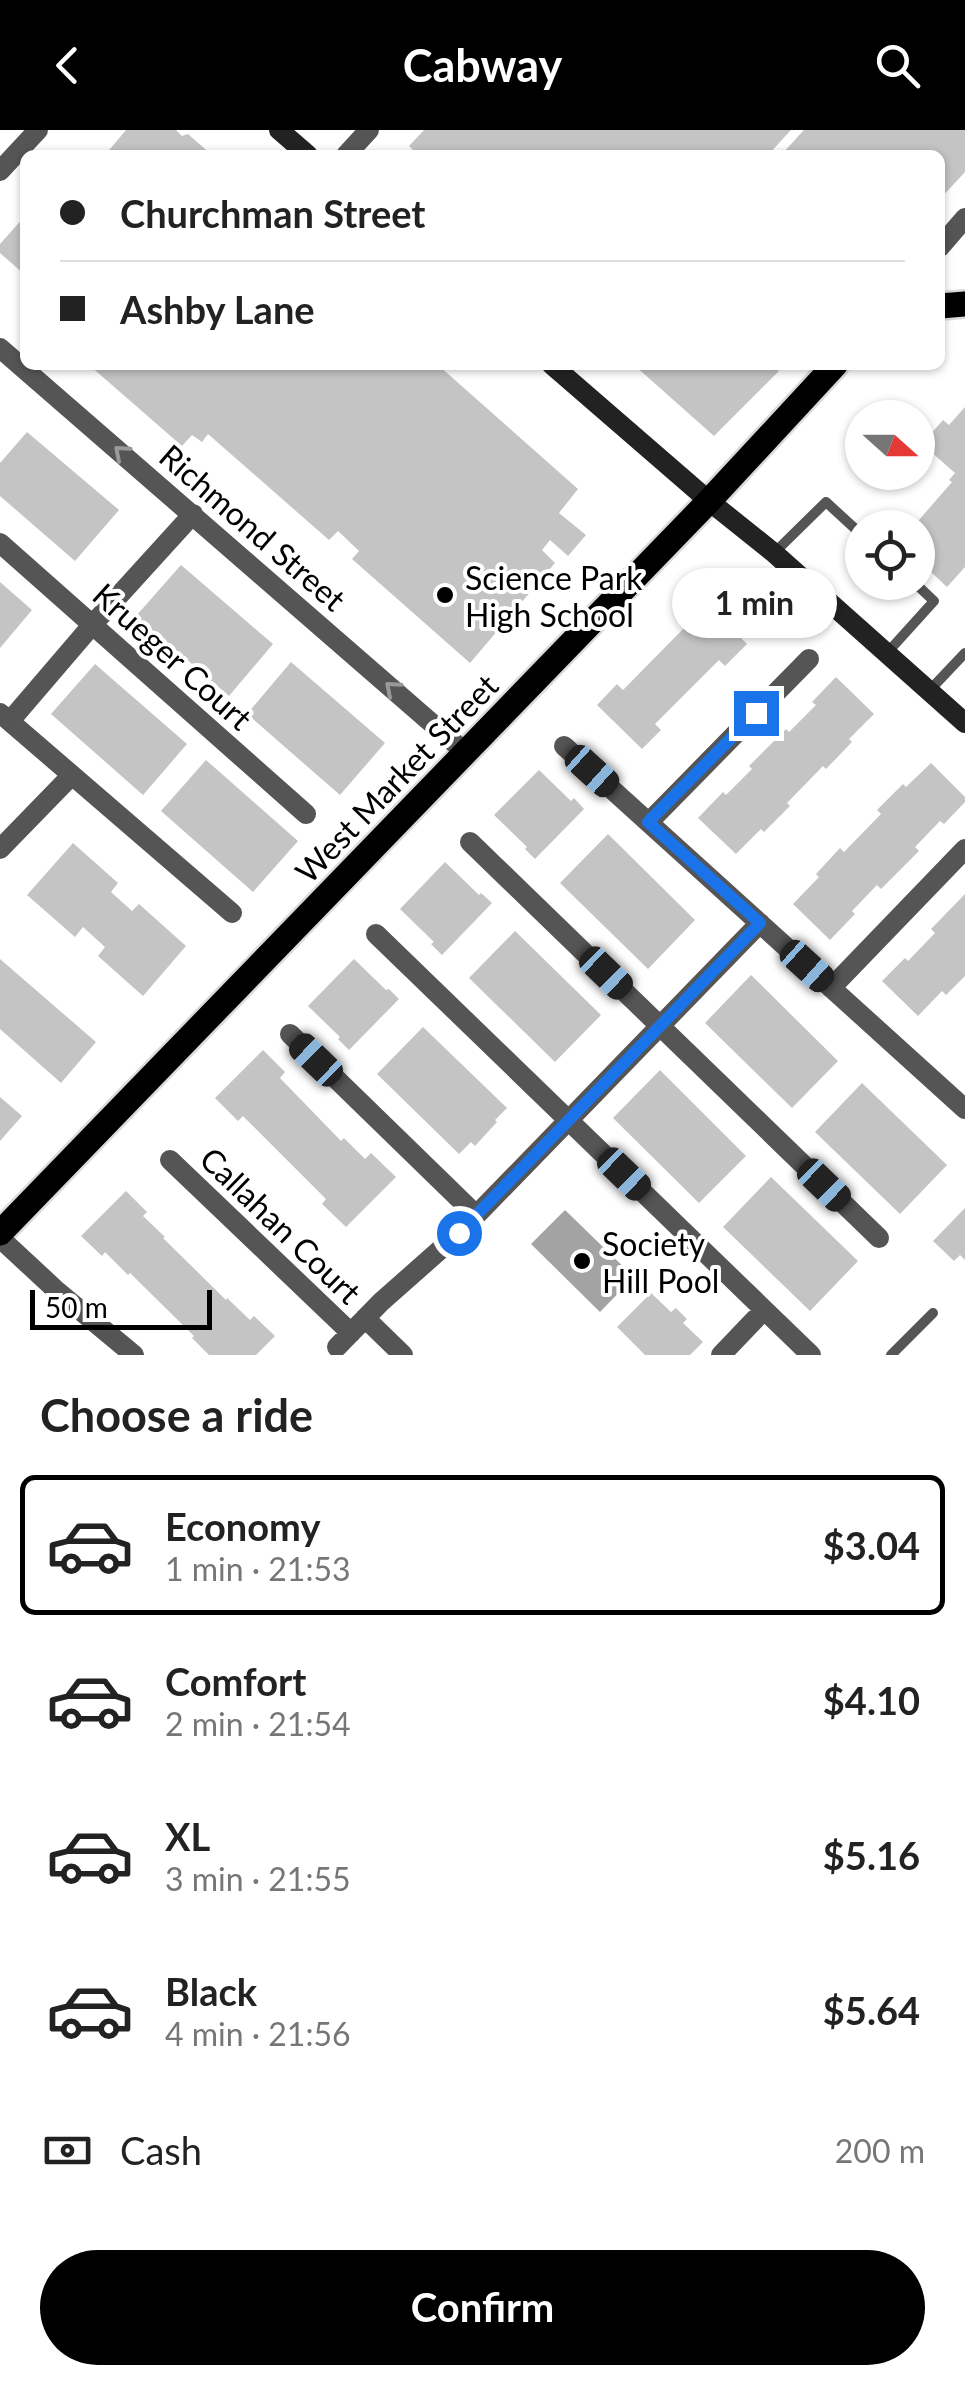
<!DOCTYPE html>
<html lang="en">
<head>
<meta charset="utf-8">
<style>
	:root { --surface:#fff; --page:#f6f6f6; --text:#222; --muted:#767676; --line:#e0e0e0; --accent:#000 }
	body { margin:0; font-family:Lato,sans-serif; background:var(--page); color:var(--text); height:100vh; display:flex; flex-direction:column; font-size:38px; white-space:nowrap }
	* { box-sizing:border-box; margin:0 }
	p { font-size:32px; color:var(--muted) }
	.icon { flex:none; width:55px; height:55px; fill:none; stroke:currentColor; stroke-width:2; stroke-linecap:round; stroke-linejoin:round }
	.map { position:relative; height:1225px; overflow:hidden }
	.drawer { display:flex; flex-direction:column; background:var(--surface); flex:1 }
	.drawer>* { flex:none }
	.hud { position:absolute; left:20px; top:20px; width:925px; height:220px; border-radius:15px; box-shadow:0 2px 8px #0004; display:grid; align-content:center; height:220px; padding:0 40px; background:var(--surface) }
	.needle { width:65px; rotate:111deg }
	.fabs { position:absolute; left:845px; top:270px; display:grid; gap:20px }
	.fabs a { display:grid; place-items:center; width:90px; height:90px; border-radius:50%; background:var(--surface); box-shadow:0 2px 8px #0004; font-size:50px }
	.scale { position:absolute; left:30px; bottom:25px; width:182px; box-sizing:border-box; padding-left:10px; border:5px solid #000; border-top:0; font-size:28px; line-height:35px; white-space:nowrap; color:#000; -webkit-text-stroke:8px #fff; paint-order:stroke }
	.end { position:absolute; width:45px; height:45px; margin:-22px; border:12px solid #1a73e8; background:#fff; box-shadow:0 0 0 5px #fff }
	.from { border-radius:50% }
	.bubble { position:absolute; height:70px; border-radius:35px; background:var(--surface); box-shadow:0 2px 8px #0004; font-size:32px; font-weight:700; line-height:70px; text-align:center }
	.car { position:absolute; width:30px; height:60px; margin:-30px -15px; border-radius:12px; box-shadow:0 0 8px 2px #0007; background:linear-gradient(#222 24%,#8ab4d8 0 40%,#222 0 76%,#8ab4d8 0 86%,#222 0) }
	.hud b { display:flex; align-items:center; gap:35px; height:95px; font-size:38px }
	.hud b+b { border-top:2px solid var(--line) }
	.hud i { width:25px; height:25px; background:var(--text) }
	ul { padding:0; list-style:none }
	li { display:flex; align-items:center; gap:30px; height:140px; margin:0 20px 15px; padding:0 20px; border:5px solid transparent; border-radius:15px }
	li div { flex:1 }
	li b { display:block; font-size:38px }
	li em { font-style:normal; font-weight:700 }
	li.current { border-color:var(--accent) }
	li>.icon { width:90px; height:90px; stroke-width:1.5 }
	h2 { padding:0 40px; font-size:45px; line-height:120px }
	.pay { display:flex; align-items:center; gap:25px; height:110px; padding:0 40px; font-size:38px }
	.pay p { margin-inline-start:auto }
	.button { display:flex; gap:20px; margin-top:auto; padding:20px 40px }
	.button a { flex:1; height:115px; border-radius:60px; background:var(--accent); color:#fff; font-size:40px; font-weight:700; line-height:115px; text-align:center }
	header { display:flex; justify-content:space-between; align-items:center; height:130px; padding:0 40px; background:var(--accent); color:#fff; font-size:45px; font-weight:700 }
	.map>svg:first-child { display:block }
	.water { fill:#a3a3a3 }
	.building { fill:#c4c4c4 }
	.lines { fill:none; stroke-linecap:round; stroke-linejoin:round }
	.primary-casing { stroke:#dbdbdb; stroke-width:30 }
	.service { stroke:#555; stroke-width:10 }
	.minor { stroke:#555; stroke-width:20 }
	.tertiary { stroke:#555; stroke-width:20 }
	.secondary { stroke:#222; stroke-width:20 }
	.primary { stroke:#000; stroke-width:25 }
	.oneway { stroke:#999 }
	.route { stroke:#1a73e8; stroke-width:12 }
	.poi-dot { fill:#000; stroke:#fff; stroke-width:4 }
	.labels { text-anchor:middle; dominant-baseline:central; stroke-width:8; stroke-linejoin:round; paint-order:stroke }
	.street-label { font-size:32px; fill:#000; stroke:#fff }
	.poi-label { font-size:32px; fill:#000; stroke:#fff; text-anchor:start }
</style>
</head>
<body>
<header><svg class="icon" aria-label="back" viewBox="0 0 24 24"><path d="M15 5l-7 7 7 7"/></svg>Cabway<svg class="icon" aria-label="search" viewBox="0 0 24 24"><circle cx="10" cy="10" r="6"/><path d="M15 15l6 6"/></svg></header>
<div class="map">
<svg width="965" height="1225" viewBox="0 0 965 1225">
	<rect width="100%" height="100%" fill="#fff"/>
	<path class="water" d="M565,1080L634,1147L600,1182L531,1114Z"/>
	<path class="building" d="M126,0H176L182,6L188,4L212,25H105Z
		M424,0H791L768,25H418L409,16Z
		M804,0H965V42L940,69V25H781Z
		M25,86V145L0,123V114Z
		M89,235H438L578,359L559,383L586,405L568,426L550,410L542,420L555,433L470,533L352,429L359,421L338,401L329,410L208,304L202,312L192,305L182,316Z
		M634,235H777L775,237L779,241L714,306Z
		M965,277V437L947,457L918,430V398H912L952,352L949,350L955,343L922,314L943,290L949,295Z
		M27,302L119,380L75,431L0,366V333Z
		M181,435L273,514L229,566L136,486Z
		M0,452L32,480L0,518Z
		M699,466L747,514L725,536L719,530L655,594L661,600L642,619L597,575L617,554L623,560L685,497L677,489Z
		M291,532L385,613L340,665L247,584Z
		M95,534L187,614L143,665L51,584Z
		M836,547L874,584L849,609L852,612L826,639L823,636L787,673L790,676L764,702L761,699L736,724L698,688L723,662L726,665L752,639L749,636L786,599L789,602L816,575L812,572Z
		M206,630L298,711L253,762L161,681Z
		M931,633L965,667V672L944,694L940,691L915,717L919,721L881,759L877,755L852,781L855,784L830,810L793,774L819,747L816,744L840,718L844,722L881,684L877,680L903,654L906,657Z
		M539,640L571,671L574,668L584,679L535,729L525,719L527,717L494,685Z
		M608,704L695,790L648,839L560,753Z
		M73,713L118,753L111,762L132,781L139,774L186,816L143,866L98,826L105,817L83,797L75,807L27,765Z
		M445,732L479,765L481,763L492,773L442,825L431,814L434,812L400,779Z
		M965,764V846L946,865L942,861L918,886L882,851L905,828L908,831L935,803L931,799Z
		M515,801L601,885L555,932L469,848Z
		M0,829L96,912L61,953L0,899Z
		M354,829L386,860L389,859L399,869L349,920L338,909L340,907L308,876Z
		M751,845L838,931L792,978L705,893Z
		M423,897L507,978L495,990L497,992L475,1016L471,1012L459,1024L377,944Z
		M263,920L285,942L280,948L341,1011L344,1008L365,1029L371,1023L396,1047L346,1097L322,1074L326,1069L243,986L238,991L215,968Z
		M660,940L746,1026L699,1073L613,988Z
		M862,953L947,1035L900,1084L815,1002Z
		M0,967L22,986L0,1011Z
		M771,1047L858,1131L810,1181L723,1097Z
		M126,1061L147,1082L143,1086L165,1107L163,1108L226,1170L227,1168L250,1190L254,1186L275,1206L256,1225H209L192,1208L194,1206L130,1143L128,1145L105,1122L102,1126L81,1106Z
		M965,1078V1130L960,1125L954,1131L933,1111Z
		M651,1163L671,1182L676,1178L687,1189L683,1193L703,1212L690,1225H645L617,1197Z"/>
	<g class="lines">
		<defs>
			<path id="primary" d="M940,176L965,174
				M0,1103L709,371L835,235"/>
		</defs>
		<use href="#primary" class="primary-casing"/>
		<path class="service" d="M774,423L826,372L862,405
			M887,523L934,471L914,452
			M929,561L965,523
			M891,1225L933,1183"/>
		<path class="minor" d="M346,25L369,0
			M0,41L38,0
			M0,218L466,623
			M0,413L306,684
			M0,583L232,783
			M10,591L93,494L193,384
			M564,616L965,979
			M649,692L809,529
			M470,712L879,1108
			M0,719L71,646
			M376,804L811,1225
			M831,858L965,719
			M290,904L476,1085
			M170,1030L351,1203
			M0,1108L57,1161L134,1225
			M365,1188L403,1225
			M337,1217L381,1172L459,1103L760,793
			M721,1225L764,1180"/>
		<path class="tertiary" d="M940,117L965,88"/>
		<path class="secondary" d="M279,0L308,25
			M552,235L709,371L774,423L965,593"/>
		<use href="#primary" class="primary"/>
	</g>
	<defs><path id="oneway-chevron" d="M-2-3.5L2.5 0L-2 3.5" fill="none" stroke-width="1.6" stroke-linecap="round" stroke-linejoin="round" transform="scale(2.5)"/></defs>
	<g class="oneway">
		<use href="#oneway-chevron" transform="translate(121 322) rotate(-139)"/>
		<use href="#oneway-chevron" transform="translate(392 558) rotate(-139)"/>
	</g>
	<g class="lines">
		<path class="route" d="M459,1103L760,793L648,692L756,583"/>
	</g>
	<g class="poi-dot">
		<circle cx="445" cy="465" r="10"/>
		<circle cx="582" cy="1131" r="10"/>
	</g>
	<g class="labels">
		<g class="street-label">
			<text transform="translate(253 397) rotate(41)">Richmond Street</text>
			<text transform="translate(173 526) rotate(42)">Krueger Court</text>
			<text transform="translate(396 648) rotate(-46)">West Market Street</text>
			<text transform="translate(281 1095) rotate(44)">Callahan Court</text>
		</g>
		<g class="poi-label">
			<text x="465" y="447">Science Park<tspan x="465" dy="37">High School</tspan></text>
			<text x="602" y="1113">Society<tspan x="602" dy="37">Hill Pool</tspan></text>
		</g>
	</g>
</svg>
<div class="fabs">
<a><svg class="needle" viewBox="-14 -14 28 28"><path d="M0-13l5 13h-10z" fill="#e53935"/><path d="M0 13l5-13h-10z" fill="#767676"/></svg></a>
<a><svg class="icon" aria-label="locate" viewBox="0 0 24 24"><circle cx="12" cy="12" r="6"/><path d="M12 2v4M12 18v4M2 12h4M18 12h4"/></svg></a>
</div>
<div class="scale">50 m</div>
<i class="end from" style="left:459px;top:1103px"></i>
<i class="end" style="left:756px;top:583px"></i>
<div class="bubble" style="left:672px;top:438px;width:165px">1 min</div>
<i class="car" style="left:592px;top:641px;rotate:132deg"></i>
<i class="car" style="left:807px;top:836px;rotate:132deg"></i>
<i class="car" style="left:606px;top:843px;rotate:134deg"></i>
<i class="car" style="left:316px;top:930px;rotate:314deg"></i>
<i class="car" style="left:624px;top:1044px;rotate:134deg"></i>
<i class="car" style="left:824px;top:1055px;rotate:134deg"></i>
<div class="hud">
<b><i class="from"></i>Churchman Street</b>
<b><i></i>Ashby Lane</b>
</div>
</div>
<section class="drawer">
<h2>Choose a ride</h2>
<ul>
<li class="current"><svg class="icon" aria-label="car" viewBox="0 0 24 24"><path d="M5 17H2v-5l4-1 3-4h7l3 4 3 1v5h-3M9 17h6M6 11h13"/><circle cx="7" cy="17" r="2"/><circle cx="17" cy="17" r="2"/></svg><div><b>Economy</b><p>1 min · 21:53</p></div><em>$3.04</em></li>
<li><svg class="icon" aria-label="car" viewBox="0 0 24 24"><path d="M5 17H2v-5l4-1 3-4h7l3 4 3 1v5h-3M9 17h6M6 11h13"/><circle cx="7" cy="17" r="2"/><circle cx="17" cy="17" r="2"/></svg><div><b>Comfort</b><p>2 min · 21:54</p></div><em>$4.10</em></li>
<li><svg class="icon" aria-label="car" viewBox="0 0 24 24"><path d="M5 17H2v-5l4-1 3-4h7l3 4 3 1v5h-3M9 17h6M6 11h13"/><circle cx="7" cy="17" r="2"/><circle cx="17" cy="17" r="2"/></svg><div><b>XL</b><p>3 min · 21:55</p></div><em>$5.16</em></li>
<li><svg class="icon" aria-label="car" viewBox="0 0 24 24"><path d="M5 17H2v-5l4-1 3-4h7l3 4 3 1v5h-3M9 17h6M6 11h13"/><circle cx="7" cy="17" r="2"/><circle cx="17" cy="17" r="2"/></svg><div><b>Black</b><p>4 min · 21:56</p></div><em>$5.64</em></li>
</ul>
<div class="pay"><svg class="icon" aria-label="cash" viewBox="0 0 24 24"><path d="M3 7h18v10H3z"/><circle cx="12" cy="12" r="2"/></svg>Cash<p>200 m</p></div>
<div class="button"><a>Confirm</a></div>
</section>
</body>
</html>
